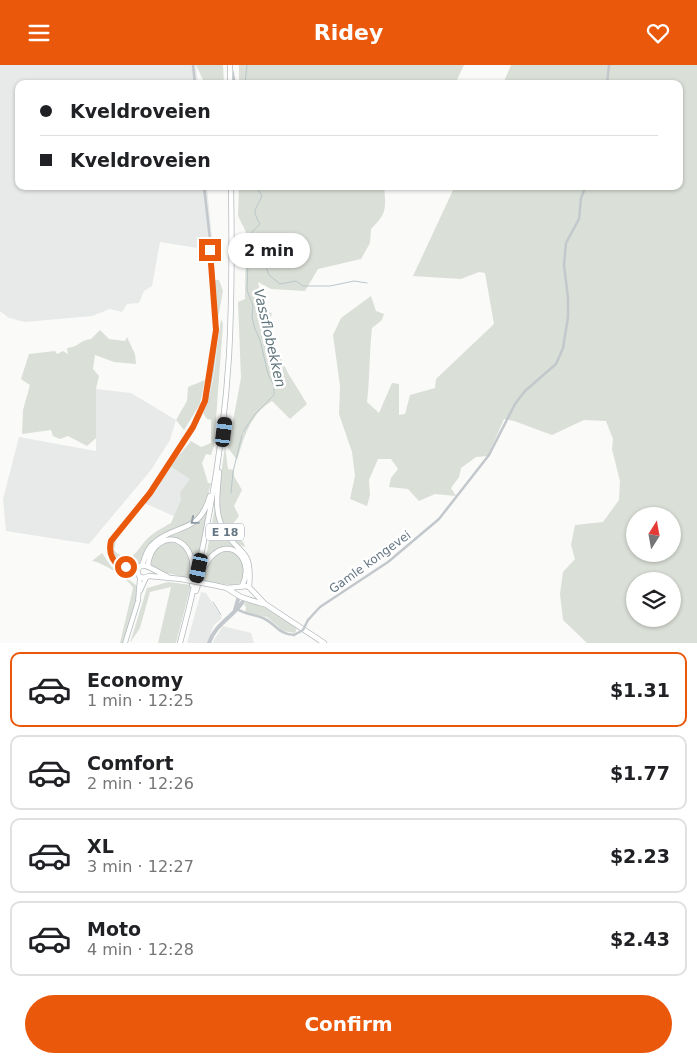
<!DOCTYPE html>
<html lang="en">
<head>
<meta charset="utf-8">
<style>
	:root { --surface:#fff; --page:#f2f2f2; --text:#202124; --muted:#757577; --line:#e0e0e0; --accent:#ea580c }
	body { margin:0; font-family:"DejaVu Sans",sans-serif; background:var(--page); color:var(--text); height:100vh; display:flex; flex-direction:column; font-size:19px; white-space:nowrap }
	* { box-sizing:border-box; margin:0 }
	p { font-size:16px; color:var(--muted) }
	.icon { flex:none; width:28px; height:28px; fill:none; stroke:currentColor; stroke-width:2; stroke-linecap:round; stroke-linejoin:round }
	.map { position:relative; height:578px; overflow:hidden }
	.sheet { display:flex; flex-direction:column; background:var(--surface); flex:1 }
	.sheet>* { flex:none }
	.banner { position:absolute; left:15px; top:15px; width:668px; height:110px; border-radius:10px; box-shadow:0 1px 4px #0004; display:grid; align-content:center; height:110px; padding:0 25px; background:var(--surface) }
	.needle { width:32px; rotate:11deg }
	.tools { position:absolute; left:626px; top:442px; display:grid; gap:10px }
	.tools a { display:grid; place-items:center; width:55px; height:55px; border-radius:50%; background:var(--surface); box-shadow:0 1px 4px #0004; font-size:25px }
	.end { position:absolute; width:22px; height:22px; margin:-11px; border:6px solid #ea580c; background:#fff; box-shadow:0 0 0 2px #fff }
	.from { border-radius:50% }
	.bubble { position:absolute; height:35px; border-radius:18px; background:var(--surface); box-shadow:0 1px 4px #0004; font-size:16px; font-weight:700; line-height:35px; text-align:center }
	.car { position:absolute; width:15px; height:30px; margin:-15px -8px; border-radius:6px; box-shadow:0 0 4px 1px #0007; background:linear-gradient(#222 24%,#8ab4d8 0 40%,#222 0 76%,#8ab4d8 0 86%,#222 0) }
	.banner b { display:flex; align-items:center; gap:18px; height:48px; font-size:19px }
	.banner b+b { border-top:1px solid var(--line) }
	.banner i { width:12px; height:12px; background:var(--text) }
	ul { padding:9px 0 0; list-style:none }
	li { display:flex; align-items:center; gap:15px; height:75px; margin:0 10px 8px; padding:0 15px; border:2px solid var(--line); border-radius:10px }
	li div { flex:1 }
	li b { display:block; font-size:19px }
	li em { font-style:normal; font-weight:700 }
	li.selected { border-color:var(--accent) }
	li>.icon { width:45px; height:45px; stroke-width:1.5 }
	.action { display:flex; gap:10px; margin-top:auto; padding:10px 25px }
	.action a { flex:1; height:58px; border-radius:30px; background:var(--accent); color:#fff; font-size:20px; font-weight:700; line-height:58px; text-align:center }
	header { display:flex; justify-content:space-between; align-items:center; height:65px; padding:0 25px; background:var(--accent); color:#fff; font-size:22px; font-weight:700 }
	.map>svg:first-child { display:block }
	.built { fill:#e8e9e9 }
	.green { fill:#dadfd7; fill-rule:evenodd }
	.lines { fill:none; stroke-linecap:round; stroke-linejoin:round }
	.stream { stroke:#bbc7cb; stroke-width:1 }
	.secondary-casing { stroke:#b3babf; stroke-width:5.5 }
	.primary-casing { stroke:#b5babe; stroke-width:6 }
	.trunk-casing { stroke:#b4b9bd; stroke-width:6 }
	.minor { stroke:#c3c8cc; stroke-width:2.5 }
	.tertiary { stroke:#c3c8cc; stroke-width:4 }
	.secondary { stroke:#fff; stroke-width:4 }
	.primary { stroke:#fff; stroke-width:4.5 }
	.trunk { stroke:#fff; stroke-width:4.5 }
	.primary-bridge-casing { stroke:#b5babe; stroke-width:6; stroke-linecap:butt }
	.minor-bridge { stroke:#c3c8cc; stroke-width:2.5 }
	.primary-bridge { stroke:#fff; stroke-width:4.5 }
	.oneway { stroke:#939fa8 }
	.route { stroke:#ea580c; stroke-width:6 }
	.labels { text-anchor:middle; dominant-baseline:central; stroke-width:5; stroke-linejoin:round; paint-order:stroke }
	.shield { fill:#fff; stroke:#939fa8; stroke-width:1 }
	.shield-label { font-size:11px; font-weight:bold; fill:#657683 }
	.street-label { font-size:12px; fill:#657683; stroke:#fff }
	.water-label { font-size:14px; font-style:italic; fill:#60757c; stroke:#fff }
</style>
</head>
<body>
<header><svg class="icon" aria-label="menu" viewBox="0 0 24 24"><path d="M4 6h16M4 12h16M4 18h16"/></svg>Ridey<svg class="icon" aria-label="heart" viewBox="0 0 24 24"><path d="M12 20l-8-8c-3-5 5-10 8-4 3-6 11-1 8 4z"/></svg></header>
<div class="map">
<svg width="697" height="578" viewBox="0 0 697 578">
	<rect width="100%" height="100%" fill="#fafaf8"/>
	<path class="built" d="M0,0H196L198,19H19V121H207L212,174L204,184L160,177L152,221L144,226L139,238L127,239L122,247L110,244L92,251L25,257L9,253L0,246Z
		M96,324L131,328L176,355L170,375L151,405L89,479L6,466L3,434L19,372L96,386Z
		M170,401L191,414L176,452L144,438Z
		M201,527L206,528L222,553L214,560L207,578H187Z
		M223,561L251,568L254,578H212Z"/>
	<path class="green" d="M196,0H223L224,19H205Z
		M239,0H464L455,19H239Z
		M511,0H697V578H587L563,555L560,529L563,507L575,494L571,480L575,460L603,457L619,435L620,416L612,384L613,374L606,356L584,355L552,370L514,356L504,354L488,391L476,392L461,403L459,412L451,423L456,431L435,429L419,436L408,424L389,422L391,413L398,404L391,394H378L369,415L370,430L367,441L350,434L355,411L352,387L339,349L340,321L333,270L341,253L371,231L376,246L384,249L382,255L372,263C369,289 370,311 367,337L379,348L392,318L399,319V350L405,349L410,330L435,323L436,314L494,259L485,208L479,207L461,214L413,211L455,121H679V19H503ZM635,451H672V489H635ZM635,516H672V554H635Z
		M239,121H384C386,144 387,148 371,164L370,178L361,194L318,204L305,226L271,224L258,217L263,243L272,249L266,263L288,308L307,339L290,354L272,336C250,349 244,372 237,395L228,383L241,313L238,237L245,234L246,167L238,151Z
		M215,215H219L223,226L218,253L216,289L221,254L223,259L214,381L211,390L206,389L202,398L208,418H211L208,430L199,450L189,458L153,475L139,499C120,508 105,487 117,471L114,485C131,504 136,485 147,474C154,467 162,463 171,458L181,435L180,428L190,414L170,401L191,376L201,382L211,378V355L207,354L203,348C220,307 219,258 215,215Z
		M100,265L109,274L125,276L127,272L135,289L136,299L114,297L95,290L93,304L99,311L96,324V373L87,381L68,371L60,374L53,371L51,365L22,369L23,345L30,320L21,314L29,289L55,286L57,289L63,286L68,289L67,283C77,283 82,274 91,274Z
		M205,315L200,339L184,365L176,355L187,336L188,322Z
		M225,381L228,404L234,405V411L242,425L234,441L239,451L232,460L231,468L244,478L245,482C207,471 222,408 225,381Z
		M209,436L195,514L194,500L186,480L166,472L191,461Z
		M216,436L217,453L239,487C221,482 216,481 205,498Z
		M164,477C189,477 191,492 192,514L159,506L151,500L153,486Z
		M231,487L240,491L246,505L241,518L231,520L202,516C205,501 213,484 231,487Z
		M102,488L111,501L137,521L136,534L123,578H120L133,523C129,514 102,497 92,496Z
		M168,517L191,520L176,578H158L171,522L150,527L140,563L130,578L147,523Z
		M247,535L264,542L297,563L295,568L283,566L267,552L245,548L246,542L244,540Z"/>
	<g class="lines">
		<path class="stream" d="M245,19L247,0
			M254,187L255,193L264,197L269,210L280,219L296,216L303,221H330L354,216L367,218
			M243,367L255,349L274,330V321L268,309L260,275L255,264L252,252L253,241L247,225L248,196L255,182L251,168L260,159C251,144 256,145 262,131L256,121
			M231,428L233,407L242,370
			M213,537L221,550"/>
		<defs>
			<path id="secondary" d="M140,526L146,513
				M125,578L138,536L140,512"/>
			<path id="primary" d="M168,512L147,501H140L137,506L139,511L143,513L149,511L181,514
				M213,520L227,523L248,521L265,539L324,578
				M228,524L241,532L263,539"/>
			<path id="trunk" d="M230,0V19
				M219,407C218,424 214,445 222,461C237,492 253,479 249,522
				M142,501C145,492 147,483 155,477C178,458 199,469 210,431
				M148,502C149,473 181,463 191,492C194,501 193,511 192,520
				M196,526C200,514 203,499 213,490C232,472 255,496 242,521
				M180,578C205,484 223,388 229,291C232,235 232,178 231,121"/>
		</defs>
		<use href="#secondary" class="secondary-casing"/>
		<use href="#primary" class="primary-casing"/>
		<use href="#trunk" class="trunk-casing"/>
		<path class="minor" d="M193,0L195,19
			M232,5L235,19
			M607,19L609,0
			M123,502L139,503
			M137,509C122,502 106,496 111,476C117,464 130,455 138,444C158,418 176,390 194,362C231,301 211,190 204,121
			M237,544C246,550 254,549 263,553C275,558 279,570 294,570
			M308,555L320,542L388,497L439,454L489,390L515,339L525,326L556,299L563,283L568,252V233L564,200L566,178L579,154L581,133L586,121"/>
		<path class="tertiary" d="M235,545L239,531
			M209,578C216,557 236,551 245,533"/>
		<use href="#secondary" class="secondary"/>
		<use href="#primary" class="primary"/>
		<use href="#trunk" class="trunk"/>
		<defs>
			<path id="primary-bridge" d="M181,514L213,520"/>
		</defs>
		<use href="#primary-bridge" class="primary-bridge-casing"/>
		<path class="minor-bridge" d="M294,570L303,565L308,555"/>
		<use href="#primary-bridge" class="primary-bridge"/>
	</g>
	<defs><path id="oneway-chevron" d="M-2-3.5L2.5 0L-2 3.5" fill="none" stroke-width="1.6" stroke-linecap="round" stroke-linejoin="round" transform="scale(1.25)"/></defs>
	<use class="oneway" href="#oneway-chevron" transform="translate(194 456) rotate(140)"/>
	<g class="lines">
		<path class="route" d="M126,502C113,501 108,488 111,476L150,428L193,362L205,336L216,265L210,185"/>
	</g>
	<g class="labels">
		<rect class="shield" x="206" y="458.5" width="38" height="17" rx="4"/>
		<g class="shield-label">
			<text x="225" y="467">E 18</text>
		</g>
		<g class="street-label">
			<text transform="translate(370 497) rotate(-36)">Gamle kongevei</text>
		</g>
		<g class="water-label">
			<text transform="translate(270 273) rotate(77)">Vassflobekken</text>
		</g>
	</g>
</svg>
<div class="tools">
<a><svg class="needle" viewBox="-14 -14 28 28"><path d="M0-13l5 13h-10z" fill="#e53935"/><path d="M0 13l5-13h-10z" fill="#757577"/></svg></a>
<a><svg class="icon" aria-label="layers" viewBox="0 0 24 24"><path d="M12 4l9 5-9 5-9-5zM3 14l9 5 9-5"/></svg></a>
</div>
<i class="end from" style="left:126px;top:502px"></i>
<i class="end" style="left:210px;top:185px"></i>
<div class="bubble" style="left:228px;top:168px;width:82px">2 min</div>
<i class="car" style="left:224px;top:367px;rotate:7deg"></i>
<i class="car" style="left:199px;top:503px;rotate:192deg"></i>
<div class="banner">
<b><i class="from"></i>Kveldroveien</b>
<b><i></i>Kveldroveien</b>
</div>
</div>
<section class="sheet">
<ul>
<li class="selected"><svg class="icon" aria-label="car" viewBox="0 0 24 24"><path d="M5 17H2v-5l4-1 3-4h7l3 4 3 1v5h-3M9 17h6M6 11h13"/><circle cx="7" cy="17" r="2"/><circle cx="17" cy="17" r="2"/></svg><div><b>Economy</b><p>1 min · 12:25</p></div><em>$1.31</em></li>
<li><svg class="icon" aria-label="car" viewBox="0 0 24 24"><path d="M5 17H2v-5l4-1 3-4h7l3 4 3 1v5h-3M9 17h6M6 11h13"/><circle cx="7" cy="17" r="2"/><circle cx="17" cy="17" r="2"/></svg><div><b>Comfort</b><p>2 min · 12:26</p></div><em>$1.77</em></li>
<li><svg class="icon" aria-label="car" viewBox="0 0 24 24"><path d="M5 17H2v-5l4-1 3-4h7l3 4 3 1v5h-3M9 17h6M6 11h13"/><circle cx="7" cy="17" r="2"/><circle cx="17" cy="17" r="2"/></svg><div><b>XL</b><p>3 min · 12:27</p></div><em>$2.23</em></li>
<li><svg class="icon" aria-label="car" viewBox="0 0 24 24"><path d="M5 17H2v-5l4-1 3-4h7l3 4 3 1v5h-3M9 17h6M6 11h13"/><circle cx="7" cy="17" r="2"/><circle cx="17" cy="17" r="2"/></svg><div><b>Moto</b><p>4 min · 12:28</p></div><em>$2.43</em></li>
</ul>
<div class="action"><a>Confirm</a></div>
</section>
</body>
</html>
